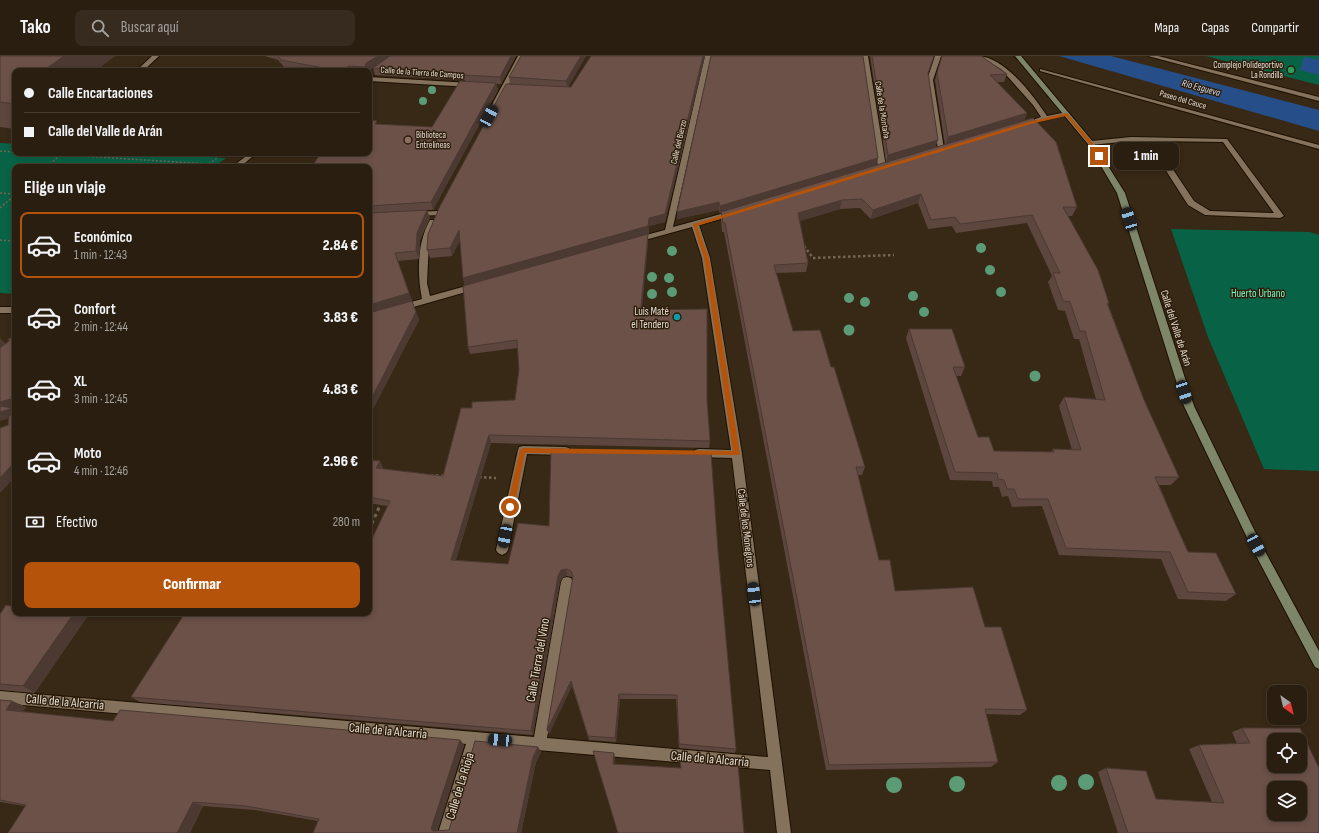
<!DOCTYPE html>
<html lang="es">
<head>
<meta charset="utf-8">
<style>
	:root { --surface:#2a1e10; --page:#362b1e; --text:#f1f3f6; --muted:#a5a29f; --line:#463c30; --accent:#b45309 }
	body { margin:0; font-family:"Sofia Sans Condensed",sans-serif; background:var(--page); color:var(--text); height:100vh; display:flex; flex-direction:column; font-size:15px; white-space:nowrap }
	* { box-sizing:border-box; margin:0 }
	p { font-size:13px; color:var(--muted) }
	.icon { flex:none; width:22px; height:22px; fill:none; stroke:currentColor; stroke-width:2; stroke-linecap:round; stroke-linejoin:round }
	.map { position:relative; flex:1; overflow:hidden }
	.sheet { position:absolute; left:12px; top:108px; width:360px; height:452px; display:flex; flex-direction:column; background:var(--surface); border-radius:8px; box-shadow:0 2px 6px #0003,0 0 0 1px var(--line) }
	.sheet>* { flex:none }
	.banner { position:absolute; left:12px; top:12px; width:360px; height:88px; border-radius:8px; box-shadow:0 2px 6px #0003,0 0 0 1px var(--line); display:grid; align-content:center; height:88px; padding:0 12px; background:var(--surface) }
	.needle { width:26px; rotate:146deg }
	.controls { position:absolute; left:1267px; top:629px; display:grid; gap:8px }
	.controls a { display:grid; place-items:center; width:40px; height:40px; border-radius:8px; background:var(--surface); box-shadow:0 2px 6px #0003,0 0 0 1px var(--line); font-size:20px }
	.end { position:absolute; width:18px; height:18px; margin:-9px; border:5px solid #b45309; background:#fff; box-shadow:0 0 0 2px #fff }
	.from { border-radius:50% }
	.bubble { position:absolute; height:28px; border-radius:8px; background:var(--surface); box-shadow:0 2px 6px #0003,0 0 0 1px var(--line); font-size:13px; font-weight:800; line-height:28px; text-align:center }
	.car { position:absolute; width:12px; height:24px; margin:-12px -6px; border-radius:5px; box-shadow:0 0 3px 1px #0007; background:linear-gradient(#222 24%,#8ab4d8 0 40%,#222 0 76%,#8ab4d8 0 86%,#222 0) }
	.banner b { display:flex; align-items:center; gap:14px; height:38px; font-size:15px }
	.banner b+b { border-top:1px solid var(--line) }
	.banner i { width:10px; height:10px; background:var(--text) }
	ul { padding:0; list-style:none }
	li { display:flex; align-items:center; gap:12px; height:66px; margin:0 8px 6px; padding:0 4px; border:2px solid transparent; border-radius:8px }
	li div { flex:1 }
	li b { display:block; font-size:15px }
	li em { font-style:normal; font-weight:800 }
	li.selected { border-color:var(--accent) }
	li>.icon { width:36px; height:36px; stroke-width:1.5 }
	h2 { padding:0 12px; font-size:18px; line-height:48px }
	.pay { display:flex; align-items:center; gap:10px; height:44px; padding:0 12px; font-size:15px }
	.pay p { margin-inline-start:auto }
	.action { display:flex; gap:8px; margin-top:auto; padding:8px 12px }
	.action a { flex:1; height:46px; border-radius:8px; background:var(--accent); color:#fff; font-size:16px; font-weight:800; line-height:46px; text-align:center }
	header { display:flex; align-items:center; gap:24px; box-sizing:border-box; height:56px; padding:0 20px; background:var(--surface); border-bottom:1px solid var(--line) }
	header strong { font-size:19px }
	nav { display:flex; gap:22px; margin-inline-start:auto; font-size:14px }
	.search { width:280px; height:36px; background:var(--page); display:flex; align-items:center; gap:10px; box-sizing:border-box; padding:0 14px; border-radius:8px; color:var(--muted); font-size:15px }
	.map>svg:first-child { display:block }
	.green { fill:#086346 }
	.water { fill:#264f8a }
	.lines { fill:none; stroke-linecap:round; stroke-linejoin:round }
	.lane-casing { stroke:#1e1101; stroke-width:2 }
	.street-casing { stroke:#1e1101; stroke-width:2 }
	.secondary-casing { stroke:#1e1101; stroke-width:2 }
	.path-far2 { stroke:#746656; stroke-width:1.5; stroke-dasharray:2 2; stroke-linecap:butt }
	.path-far1 { stroke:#746656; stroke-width:2.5; stroke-dasharray:2.5 2.5; stroke-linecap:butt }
	.path { stroke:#746656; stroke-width:3; stroke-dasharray:3.5 3.5; stroke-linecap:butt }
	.lane { fill:#84725d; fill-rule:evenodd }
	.street { fill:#84725d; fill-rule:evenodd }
	.secondary { fill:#7d8669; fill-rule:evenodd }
	.tree { fill:#5b9b76 }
	.wall { fill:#5c463e }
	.shaded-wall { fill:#4b3932 }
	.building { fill:#6b5148; stroke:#4b3932; fill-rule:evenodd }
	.route { fill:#b45309 }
	.leisure-dot { fill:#2e9e5b; stroke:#2d1e0c; stroke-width:1.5 }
	.education-dot { fill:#8d6e63; stroke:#2d1e0c; stroke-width:1.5 }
	.culture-dot { fill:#0f9aa8; stroke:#2d1e0c; stroke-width:1.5 }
	.labels { text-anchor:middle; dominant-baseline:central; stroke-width:3; stroke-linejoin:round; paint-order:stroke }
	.far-poi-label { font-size:9px; fill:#e5dbd0; stroke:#2d1e0c; text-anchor:end }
	.far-street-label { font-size:9px; fill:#e5dbd0; stroke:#2d1e0c }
	.far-water-label { font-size:10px; font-style:italic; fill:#d2def0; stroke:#2d1e0c }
	.park-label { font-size:11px; fill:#77f9c5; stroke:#2d1e0c }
	.poi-label { font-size:11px; fill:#e5dbd0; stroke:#2d1e0c; text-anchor:end }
	.street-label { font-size:11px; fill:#e5dbd0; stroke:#2d1e0c }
	.near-street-label { font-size:13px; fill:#e5dbd0; stroke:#2d1e0c }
</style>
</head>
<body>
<header>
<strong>Tako</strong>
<div class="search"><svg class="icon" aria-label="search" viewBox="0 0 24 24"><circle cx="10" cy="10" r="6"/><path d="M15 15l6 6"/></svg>Buscar aquí</div>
<nav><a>Mapa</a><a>Capas</a><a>Compartir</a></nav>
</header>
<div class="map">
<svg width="1319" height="777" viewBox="0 0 1319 777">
	<rect width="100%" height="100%" fill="#382816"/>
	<path class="green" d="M1206,0H1319V29Z
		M0,87L15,88V97H146L226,102L214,111H15V238L0,237Z
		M1171,173L1310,176L1319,179V415L1264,413L1208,281Z"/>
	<path class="water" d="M1059,0H1111L1319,54V75Z
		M1304,1L1319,4V19L1300,14Z"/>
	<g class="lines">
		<defs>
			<path id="lane" d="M1131,81L1227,83L1284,160L1280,162L1205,159L1188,149L1147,85H1131L1091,89L1088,87L1091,85ZM1154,85L1223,86L1274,157L1210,155L1194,145Z"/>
			<path id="street" d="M152,0H159L143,15H136Z
				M518,0H524L493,58L488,59L487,58Z
				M705,0H711L673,171L732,155L736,157L735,159L699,169L710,202L742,398L791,777H777L770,714L478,689L452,777H438L466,688L0,647V635L534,681L561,526L563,522L567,521L571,522L573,526L547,682L768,701L732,402L699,401L695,400L694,397L695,394L699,393L731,394L702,202L692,171L634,187L630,185L631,183L665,174Z
				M862,0H868L886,111L882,113L878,111Z
				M935,0H941L933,24L944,93L941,95L938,93L927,24Z
				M977,0C1004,0 1033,39 1047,60L1067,56L1070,58L1021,70V68L1041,61L1033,49L1001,13Z
				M1148,0H1158L1319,41V45Z
				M1040,13L1319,89V93L1040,15Z
				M369,21L470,27L473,29L470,31L369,25Z
				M250,97H257L240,111H232Z
				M437,155L441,157L440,159L415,160L411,158L415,156Z
				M430,164H433L437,166L429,185L427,227L430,240L477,227L481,230L480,232L403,254H397L396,252L397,250L422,243C417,217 417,187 430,164Z
				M0,251H15V257H0Z
				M523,390L565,391L569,392L570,395L569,398L565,399L527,398L508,494L506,497L502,499L498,497L496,494L518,394L519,391Z"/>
			<path id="secondary" d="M1015,0H1021L1093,86L1125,137L1194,350L1260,486L1319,595V613L1315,611L1252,492L1184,350L1117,137L1088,88Z"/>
		</defs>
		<use href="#lane" class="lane-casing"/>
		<use href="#street" class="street-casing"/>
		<use href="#secondary" class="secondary-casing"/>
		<path class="path-far2" d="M0,95L15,96
			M32,97L209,108
			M47,111L60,99
			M206,111L219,100
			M0,137L15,138
			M0,152L15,139
			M0,184L15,185"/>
		<path class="path-far1" d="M804,190L813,202L894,199
			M431,419L446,420
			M479,421L496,422"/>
		<path class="path" d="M369,474L381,447"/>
		<use href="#lane" class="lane"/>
		<use href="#street" class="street"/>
		<use href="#secondary" class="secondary"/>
	</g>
	<g class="tree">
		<circle cx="432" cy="34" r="4"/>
		<circle cx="423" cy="45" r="4"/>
		<circle cx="981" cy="192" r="5"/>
		<circle cx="672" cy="195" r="5"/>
		<circle cx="990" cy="214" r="5"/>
		<circle cx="652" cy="221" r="5"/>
		<circle cx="669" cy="222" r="5"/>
		<circle cx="672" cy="236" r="5"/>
		<circle cx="1001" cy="236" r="5"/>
		<circle cx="652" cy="238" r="5"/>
		<circle cx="913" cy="240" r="5"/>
		<circle cx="849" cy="242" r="5"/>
		<circle cx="865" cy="246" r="5"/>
		<circle cx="924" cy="256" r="5"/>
		<circle cx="849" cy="274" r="5.5"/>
		<circle cx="1035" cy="320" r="5.5"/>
		<circle cx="1086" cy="726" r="8"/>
		<circle cx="1059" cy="727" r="8"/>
		<circle cx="957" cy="728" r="8"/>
		<circle cx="894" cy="729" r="8"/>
	</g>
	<path class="wall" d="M0,0H115L95,15H15V73L0,71Z
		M265,0H516L501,28H496L498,34L433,154H424L430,162L420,184L419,203L398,205L412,245L392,251L412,245L419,264L372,355L369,354V111L313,109L378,68L432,71L465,25V24L375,19L373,12L368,15H304L284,11L278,4Z
		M586,0L568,31H571L591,0H705L665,166L649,170V178L465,230L463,222L460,184L452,200L430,202L427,194L510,28L509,21Z
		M711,0L878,102L876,109L886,106L870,0H934L928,18L938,84L935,91L945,89L935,24L942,0L1007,18L1004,26H997L1027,57L1024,65L1077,151L1072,160H1068L1109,247L1108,248L1144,344L1179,421L1171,429H1159L1174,465L1188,496L1236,538L1226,545L1178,543L1161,503L1059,499L1042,450L1012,451L1008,440L1002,441L999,431H993L992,425L950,424L906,282L909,273L965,311L961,320H956L978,381L994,395L1051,396L1053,393L1072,394L1059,350L1064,341L1096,343L1079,283H1074L1065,255L1058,254L1048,226L1052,220L1027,167L956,177L952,170L928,173L918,147L871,163L860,152L840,153L800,165L808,207L806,216L776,217L793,275L831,311L865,411L862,419H858L879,504L895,535L985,571L1027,654L1020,659L986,658L998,706L991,711L826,714L724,176H722L721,165V157H719V154L677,163Z
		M648,178V186L642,251H645V254L707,344L710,385L709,392L491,387L456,504L508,508L718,495L736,693L735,697L679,692L676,643H620L616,686L589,684L572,630L549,678L547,674L573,522L572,521L567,520L563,521L560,526L533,679L140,646L131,641L369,557L387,450L369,447V404L380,405L383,412L382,413L443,420L472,352L515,344L519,314L518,292L470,298L468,291Z
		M0,558L35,637L0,634Z
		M0,644L12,645L26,651L22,656L113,665L460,684L464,689L437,775L449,774L538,691L541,696L536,706L521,777H313L318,765L255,754L203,750L190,777H8L25,750L0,746Z
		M1242,672L1319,777H1118L1098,716L1106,712L1156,743L1212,746L1189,693L1199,689L1237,688L1232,676Z"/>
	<path class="shaded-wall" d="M64,0H115L95,15H43Z
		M378,0H391L368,15H366L365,11L366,7Z
		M511,0H516L501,28L500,21Z
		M581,0H586L567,32L566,25Z
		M703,0H705L665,166L649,170V178L465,230L463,222Z
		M349,10L351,15H340Z
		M496,27L498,34L433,154L431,146Z
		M1027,57L1024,65L945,89L948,81Z
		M938,84L935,92L886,107L888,99Z
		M878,102L876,110L719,157L720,150Z
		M921,138L918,147L871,163L873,154Z
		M842,144L840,153L797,166L798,157Z
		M719,146V154L677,163V156Z
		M427,154L430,162L420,184L419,203L416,195L417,177Z
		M459,174L461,182L452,200L450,192Z
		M648,178V186L641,259V251Z
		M395,197L412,245L369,258V249Z
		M416,256L419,264L372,355L369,348V347Z
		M0,282L6,288L0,293Z
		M15,342V352L11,353L13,352L15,355V361L0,365V346Z
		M489,379L491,387L454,510L451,504Z
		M380,405L383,412L379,419L376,412Z
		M11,410L15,413V421L0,437V422Z
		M566,513L567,520L563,521L560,526L533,679L531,675L558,520L561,514Z
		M74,557H90L35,637L23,630Z
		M571,625L572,630L549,678L547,674Z
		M619,638L620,643L616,686L615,682Z
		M12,645L26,651L19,660L6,654Z
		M460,684L464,689L437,777L433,775L431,773Z
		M538,691L541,696L536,706L521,777H517L533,701Z
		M614,697L615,702L614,713L613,708Z
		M193,746L203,750L190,777H177Z"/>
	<path class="building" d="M0,0H64L43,15H15V48L0,46Z
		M278,0H378L366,7L365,11L349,10L340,15L281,4Z
		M390,0H511L500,21L463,19L464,17L373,12Z
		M521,0H581L566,25L509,21Z
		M591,0H703L665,158L649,162L648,170L463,222L459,174L450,192L427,194L428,178L440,150L506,28L571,31Z
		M711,0H863L878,102L720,150L719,146L677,156Z
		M872,0H934L928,17L938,84L888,99Z
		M942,0H981L1007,18L990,19L1027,57L948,81L937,17Z
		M460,25L496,27L431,146L369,150V111H277L313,109L321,97H369V64L377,65L375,68L432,71Z
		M1033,62L1056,86L1077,151H1063L1098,214L1109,247H1107L1144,344L1179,421H1155L1174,465L1188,496L1216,497L1236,538L1188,536L1170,496L1066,492L1048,443H1018L1014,433H1007L1004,424L998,423L997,417L955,416L909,273H952L965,311H953L978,381H989L994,395L1054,396L1053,393L1081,394L1064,341L1105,344L1085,275H1080L1070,246L1063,245L1053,217H1060L1032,159L960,168L955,161L931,164L921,138L873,154L862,143L842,144L798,157L808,207L774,209L793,275L820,274L831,311H834L865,411H856L879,504H890L895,535L973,531L985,571H1001L1027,654L985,653L998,706L829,709L725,167H723L721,156Z
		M427,154L417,177L416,195L395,197L409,237L369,249V157Z
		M648,178L641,251H645V254L707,253V344L710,385L489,379L451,504L508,508L518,467L549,470L551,393L711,396L718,495L736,693L679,688L677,639L619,638L615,682L588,680L571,625L547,674L573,520L571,515L566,513L561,514L558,520L531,675L131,641L185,557H369V489L390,445L369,441V404L380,405L376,412L443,420L461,352H472V346L515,344L519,314L517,284L468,291L463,230Z
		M412,245L416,256L369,347V257Z
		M9,282H15V342L0,346V292L9,285Z
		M0,350L13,352L0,356Z
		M15,356V411L11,410L0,422V372L8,369L9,360Z
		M6,549L15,551V557H74L23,630L0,628V558Z
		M0,644L12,645L6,654L113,665L120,654L460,684L431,773L433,775L449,774L475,685L538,691L533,701L517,777H313L319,763L246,750L193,746L177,777H8L26,749L0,744Z
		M1242,672H1300L1319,712V777H1128L1106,712L1146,715L1156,743L1224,747L1199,689L1250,687ZM1274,684H1300V710H1274ZM1274,732H1300V758H1274Z
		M593,695L614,697L613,708L681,712L680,703L738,708L744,777H618Z"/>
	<path class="route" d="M1067,57L1093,87L1100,101H1097L1089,88L1066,60L1031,68L697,170L709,202L740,398L739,399L525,397L514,451L510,454L508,453L507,451L520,394L523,392L733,395L704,202L693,168L1028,66Z"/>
	<circle class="leisure-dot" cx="1291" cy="14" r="4"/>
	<circle class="education-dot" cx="408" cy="84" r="4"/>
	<circle class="culture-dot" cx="677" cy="261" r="4"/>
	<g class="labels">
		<g class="far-poi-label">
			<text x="1283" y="9">Complejo Polideportivo<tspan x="1283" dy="10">La Rondilla</tspan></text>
			<text x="416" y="79" text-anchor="start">Biblioteca<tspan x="416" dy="10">Entrelíneas</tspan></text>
		</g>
		<g class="far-street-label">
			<text transform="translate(422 17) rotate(4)">Calle de la Tierra de Campos</text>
			<text transform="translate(1183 44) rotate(16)">Paseo del Cauce</text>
			<text transform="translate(882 54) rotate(81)">Calle de la Montaña</text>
			<text transform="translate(679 86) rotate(-77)">Calle del Bierzo</text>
		</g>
		<g class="far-water-label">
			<text transform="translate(1201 32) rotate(15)">Río Esgueva</text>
		</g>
		<g class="park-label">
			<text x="1258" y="237">Huerto Urbano</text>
		</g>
		<g class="poi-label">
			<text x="669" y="255">Luis Maté<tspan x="669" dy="13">el Tendero</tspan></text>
		</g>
		<g class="street-label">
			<text transform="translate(1176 272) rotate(72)">Calle del Valle de Arán</text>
			<text transform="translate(746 472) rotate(83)">Calle de los Monegros</text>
		</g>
		<g class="near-street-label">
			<text transform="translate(538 604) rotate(-80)">Calle Tierra del Vino</text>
			<text transform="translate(65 646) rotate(5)">Calle de la Alcarria</text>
			<text transform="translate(388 675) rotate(5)">Calle de la Alcarria</text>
			<text transform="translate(710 703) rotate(5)">Calle de la Alcarria</text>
			<text transform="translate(460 730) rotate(-73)">Calle de La Rioja</text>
		</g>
	</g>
</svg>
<div class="controls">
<a><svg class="needle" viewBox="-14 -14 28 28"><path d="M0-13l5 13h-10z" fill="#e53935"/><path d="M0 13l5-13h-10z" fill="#a5a29f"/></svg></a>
<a><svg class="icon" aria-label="locate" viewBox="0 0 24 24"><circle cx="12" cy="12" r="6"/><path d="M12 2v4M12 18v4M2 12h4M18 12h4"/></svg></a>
<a><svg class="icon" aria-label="layers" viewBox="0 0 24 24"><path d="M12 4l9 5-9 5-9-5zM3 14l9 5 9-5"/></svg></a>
</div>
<i class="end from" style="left:510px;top:451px"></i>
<i class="end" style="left:1099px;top:100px"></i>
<div class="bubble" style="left:1113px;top:86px;width:66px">1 min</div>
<i class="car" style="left:489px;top:60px;rotate:28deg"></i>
<i class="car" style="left:1129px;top:163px;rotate:343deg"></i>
<i class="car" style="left:1184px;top:336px;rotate:162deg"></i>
<i class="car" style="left:505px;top:480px;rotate:191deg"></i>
<i class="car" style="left:1256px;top:489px;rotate:152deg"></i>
<i class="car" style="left:754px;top:538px;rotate:353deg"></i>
<i class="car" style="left:500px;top:684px;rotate:275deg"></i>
<div class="banner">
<b><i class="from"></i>Calle Encartaciones</b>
<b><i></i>Calle del Valle de Arán</b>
</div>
<section class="sheet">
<h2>Elige un viaje</h2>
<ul>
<li class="selected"><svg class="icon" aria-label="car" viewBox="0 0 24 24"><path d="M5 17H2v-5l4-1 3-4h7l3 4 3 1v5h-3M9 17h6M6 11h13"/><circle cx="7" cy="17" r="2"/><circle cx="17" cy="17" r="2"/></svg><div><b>Económico</b><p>1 min · 12:43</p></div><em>2.84 €</em></li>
<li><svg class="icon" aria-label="car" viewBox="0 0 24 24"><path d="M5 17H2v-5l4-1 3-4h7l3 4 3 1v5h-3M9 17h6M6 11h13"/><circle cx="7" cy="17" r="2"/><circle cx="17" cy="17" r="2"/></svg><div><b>Confort</b><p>2 min · 12:44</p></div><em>3.83 €</em></li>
<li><svg class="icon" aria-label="car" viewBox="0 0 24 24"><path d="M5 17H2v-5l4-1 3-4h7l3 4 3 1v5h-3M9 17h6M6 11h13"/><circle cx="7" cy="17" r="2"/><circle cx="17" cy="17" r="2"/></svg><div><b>XL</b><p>3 min · 12:45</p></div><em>4.83 €</em></li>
<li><svg class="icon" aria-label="car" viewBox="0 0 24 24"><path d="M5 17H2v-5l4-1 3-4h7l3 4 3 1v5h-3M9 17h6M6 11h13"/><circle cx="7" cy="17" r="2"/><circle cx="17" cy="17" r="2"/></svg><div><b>Moto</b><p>4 min · 12:46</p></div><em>2.96 €</em></li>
</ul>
<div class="pay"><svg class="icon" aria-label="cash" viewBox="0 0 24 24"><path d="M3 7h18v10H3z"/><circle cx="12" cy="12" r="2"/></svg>Efectivo<p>280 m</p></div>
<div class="action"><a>Confirmar</a></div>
</section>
</div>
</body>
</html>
